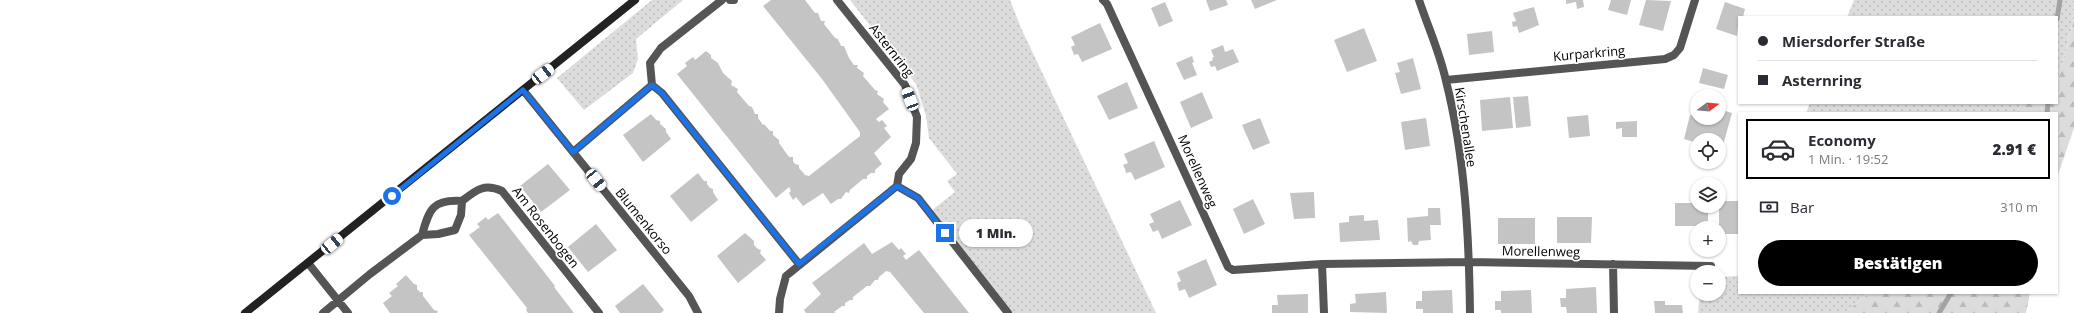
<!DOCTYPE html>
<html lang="de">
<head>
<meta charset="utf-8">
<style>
	:root { --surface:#fff; --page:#f7f7f7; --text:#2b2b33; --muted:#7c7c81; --line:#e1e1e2; --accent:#000 }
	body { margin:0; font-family:"Open Sans",sans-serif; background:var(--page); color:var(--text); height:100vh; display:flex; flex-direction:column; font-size:15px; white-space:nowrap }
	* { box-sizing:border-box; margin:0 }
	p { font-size:13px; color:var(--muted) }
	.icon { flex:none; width:22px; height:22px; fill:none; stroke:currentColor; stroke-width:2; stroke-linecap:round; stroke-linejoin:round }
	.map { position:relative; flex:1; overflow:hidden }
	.details { position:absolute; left:1738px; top:112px; width:320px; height:182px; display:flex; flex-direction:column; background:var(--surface); border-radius:0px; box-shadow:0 1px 3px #0004 }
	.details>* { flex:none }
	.banner { position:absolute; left:1738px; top:16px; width:320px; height:88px; border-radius:0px; box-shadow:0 1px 3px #0004; display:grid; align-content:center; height:88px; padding:0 20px; background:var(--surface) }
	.needle { width:26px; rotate:74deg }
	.fabs { position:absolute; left:1690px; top:89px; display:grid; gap:8px }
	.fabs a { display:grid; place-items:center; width:36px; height:36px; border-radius:50%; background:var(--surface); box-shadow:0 1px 3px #0004; font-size:20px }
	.end { position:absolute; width:18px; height:18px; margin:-9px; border:5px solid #1a73e8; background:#fff; box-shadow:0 0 0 2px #fff }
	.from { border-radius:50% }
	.bubble { position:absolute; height:28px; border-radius:14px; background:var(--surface); box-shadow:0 1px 3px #0004; font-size:13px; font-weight:800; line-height:28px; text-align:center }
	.car { position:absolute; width:12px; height:24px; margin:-12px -6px; border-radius:5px; box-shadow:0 0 3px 1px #0007; background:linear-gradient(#fff 24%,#345 0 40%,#fff 0 76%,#345 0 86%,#fff 0) }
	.banner b { display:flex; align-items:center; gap:14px; height:38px; font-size:15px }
	.banner b+b { border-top:1px solid var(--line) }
	.banner i { width:10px; height:10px; background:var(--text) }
	ul { padding:7px 0 0; list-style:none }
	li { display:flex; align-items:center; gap:12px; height:60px; margin:0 8px 6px; padding:0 12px; border:2px solid transparent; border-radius:0px }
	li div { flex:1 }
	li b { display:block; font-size:15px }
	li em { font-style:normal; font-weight:800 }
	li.current { border-color:var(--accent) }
	li>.icon { width:36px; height:36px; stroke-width:1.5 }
	.pay { display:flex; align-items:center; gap:10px; height:44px; padding:0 20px; font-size:15px }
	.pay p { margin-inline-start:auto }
	.button { display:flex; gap:8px; margin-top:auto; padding:8px 20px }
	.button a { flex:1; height:46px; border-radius:24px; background:var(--accent); color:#fff; font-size:16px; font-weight:800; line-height:46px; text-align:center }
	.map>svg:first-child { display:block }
	.grass { fill:url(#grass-dots) }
	.forest { fill:url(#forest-firs) }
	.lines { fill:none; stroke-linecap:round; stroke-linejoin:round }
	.stream { stroke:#a3a3a3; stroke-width:5 }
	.building { fill:#c4c4c4 }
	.street { stroke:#555; stroke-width:8 }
	.secondary { stroke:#222; stroke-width:8 }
	.route { stroke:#1a73e8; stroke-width:5 }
	.labels { text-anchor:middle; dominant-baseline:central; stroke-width:3.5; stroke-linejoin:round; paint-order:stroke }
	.street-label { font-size:13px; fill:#000; stroke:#fff }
</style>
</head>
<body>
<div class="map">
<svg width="2074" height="313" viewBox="0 0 2074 313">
	<defs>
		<pattern id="grass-dots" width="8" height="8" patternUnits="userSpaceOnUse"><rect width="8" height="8" fill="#dcdcdc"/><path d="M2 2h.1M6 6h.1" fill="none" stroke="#bbb" stroke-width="1.8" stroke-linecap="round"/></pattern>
		<pattern id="forest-firs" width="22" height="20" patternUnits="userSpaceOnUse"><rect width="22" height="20" fill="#dcdcdc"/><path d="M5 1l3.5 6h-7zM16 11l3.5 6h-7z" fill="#bbb"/></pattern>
	</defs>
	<rect width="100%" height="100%" fill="#fff"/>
	<path class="grass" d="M652,0H683L636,39L638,59L633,73L584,110L557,78Z
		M850,0H1010L1021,28L1156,313H1011L931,211L955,192L947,181L957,174L929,138L926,116L916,84Z
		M1854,0H2074V18L2057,85V17H1847Z
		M1810,103H2022L2016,113H1806Z
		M1739,276V293H1870L1844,313H1698L1700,294H1719V277Z"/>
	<path class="forest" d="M2074,19V128L2057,178V113H2016L2022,103H2057V85Z
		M1870,293H2030L2026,313H1844Z"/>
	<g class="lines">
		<path class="stream" d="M2057,19L2060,0
			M2047,113L2048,103
			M1939,313L1951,293"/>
	</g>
	<path class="building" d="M771,0H805L815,13H818L821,21H825L824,24L835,38L838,39L841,46H844L849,58L854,65H858L857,68L864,73L863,76L875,90L878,91L877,94L884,99L883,102L889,109L876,119L879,122L882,120L887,126L884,128L891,137L874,153L882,164L875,170V173H871L867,176V179H863L850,190L849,193L846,192L841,199H838L831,204L823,193L803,206L796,197L793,200L789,193L791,191L789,187L776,198L677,74L687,66L685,63L693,57L695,60L706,51L711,55V58L718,63L723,73L732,81L731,85L738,89L737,92L749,106L752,107L755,114H758V118L763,125L764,124L770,131H773V135L779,140V143L789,157H793V161L795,164L799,165V168L805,175L809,176L860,136V132L822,79L763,6Z
		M1206,0H1226L1228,5L1210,11Z
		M1251,0H1277L1255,9Z
		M1566,0H1583L1584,7L1577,9L1576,2L1566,4Z
		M1611,0H1631L1627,15L1608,10Z
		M1646,0L1671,1L1663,31L1639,25Z
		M1165,2L1173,21L1159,27L1151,8Z
		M1725,2L1745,9L1743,17H1739L1737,36L1716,29Z
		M1534,7L1539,25L1519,33L1517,26L1513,27L1512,22L1516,21L1513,13Z
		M1100,23L1112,49L1082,62L1078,54L1074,55L1071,47L1075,45L1071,37Z
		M1364,28L1377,61L1347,72L1334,40Z
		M1492,31L1494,52L1469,55L1467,34Z
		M1223,45L1225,52L1233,49L1239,62L1217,71L1215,66L1211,67L1209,62L1213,60L1212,58L1214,57L1211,50Z
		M1192,56L1194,62L1192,63L1197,75L1184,80L1176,63Z
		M1413,58L1421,89L1401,94L1395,73L1400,72L1397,63Z
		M1703,68L1728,75L1724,89L1699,83Z
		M1127,82L1138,108L1109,120L1097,96Z
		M1202,92L1213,118L1191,128L1180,102Z
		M1528,96L1531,126L1516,128L1513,97Z
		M1510,97L1513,128L1482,131L1480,100Z
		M1719,109L1732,113L1722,149L1719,148V140H1697V143L1684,139L1690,115L1712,121L1713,118H1719Z
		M651,114L656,120L660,121V124L666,129V132L671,139L643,162L623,135Z
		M1588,115L1590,136L1569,138L1567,117Z
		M1260,118L1270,143L1253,150L1242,125Z
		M1426,118L1430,146L1405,150L1401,122Z
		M1637,121V137H1622V128L1616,129V122Z
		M1154,141L1165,167L1135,180L1131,172L1126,173L1125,169L1123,165L1128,163L1124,154Z
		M548,164L570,190L541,212L520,186Z
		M698,173L704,181H707V184L710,188L713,189V192L718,200L691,222L670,196Z
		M1314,192L1315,218L1294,219L1290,193Z
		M1253,199L1265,224L1244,234L1233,209Z
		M1180,200L1192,225L1162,239L1158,230L1153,232L1149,224L1154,222L1150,214Z
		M1719,201H1739V234H1719Z
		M1675,203H1697V206H1708V226H1675Z
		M1428,208H1440L1441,225H1430L1431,240L1419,241L1418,245H1413L1411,241L1408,242L1407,218L1428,216Z
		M498,213L555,286L554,287L574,313H528L526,310L527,308L469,235L480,227L477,224L486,217L488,220Z
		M1364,215V221L1378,220L1380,240L1340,242L1339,223L1349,222V216Z
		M1557,217H1592L1591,243H1557Z
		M1498,218H1535V244H1498Z
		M596,224L617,250L588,272L568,247Z
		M745,233L754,241V245L758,249L761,250L760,253L766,260L738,283L717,256Z
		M892,242L899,250L901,248L906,254L903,256L906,260L919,250L969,313H924L890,272L886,271L879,277L878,280H875L870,286H867L853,297V300H850L845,303V306H842L834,312L836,313H806L804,310L821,294L812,283L864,243L872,254Z
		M1206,259L1217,285L1189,298L1185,289L1179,291L1177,283L1181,281L1177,272Z
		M406,275L414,284L417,285V289L420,292H423V296L434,310L438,311L437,313H390L383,303L392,296L389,293L398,286L396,284Z
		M643,284L664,310L661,313H620L615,306Z
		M1596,287L1597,313H1567L1566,307H1561L1560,298H1566V289Z
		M1452,290L1453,313H1423V309H1416V301H1422V291Z
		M1531,290L1532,313H1501V310H1495V301H1501V291Z
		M1386,292L1387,313L1350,312V304L1356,303L1355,294Z
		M1308,294V313H1272V305H1278L1277,295Z
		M1654,301H1665V305H1682L1683,313H1655Z"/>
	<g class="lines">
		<path class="street" d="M722,0L661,48L650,63L652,85L662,93L799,264
			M730,0H734
			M1103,0L1107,4L1228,267L1233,270L1322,264L1469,262L1711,266
			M1419,0C1428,27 1440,53 1446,81C1465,156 1469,236 1470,313
			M1446,80L1665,59L1674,55L1680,48L1695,0
			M523,90L689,296L698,313
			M573,152L652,85
			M897,186L918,198L1008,313
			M422,235C429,209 433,199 462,201
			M308,263L348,313
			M1322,264L1324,313
			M1613,264L1614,313
			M323,313L370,274L422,235L438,234L455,230L461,215L462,201C476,190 484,183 502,191L599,313
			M779,313L780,299L786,276L897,186L899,174L911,159L916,143L917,117L905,85L837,0"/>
		<path class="secondary" d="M245,313L635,0"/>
	</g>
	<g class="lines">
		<path class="route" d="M392,196L523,90L573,152L652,85L662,93L799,264L897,186L918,198L945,233"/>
	</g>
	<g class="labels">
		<g class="street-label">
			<text transform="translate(892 50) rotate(52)">Asternring</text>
			<text transform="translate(1589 53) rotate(-5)">Kurparkring</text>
			<text transform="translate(1466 127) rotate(81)">Kirschenallee</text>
			<text transform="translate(1198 171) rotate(66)">Morellenweg</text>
			<text transform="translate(644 221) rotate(51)">Blumenkorso</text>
			<text transform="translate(546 227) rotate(52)">Am Rosenbogen</text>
			<text transform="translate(1541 251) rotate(1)">Morellenweg</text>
		</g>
	</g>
</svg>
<div class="fabs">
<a><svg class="needle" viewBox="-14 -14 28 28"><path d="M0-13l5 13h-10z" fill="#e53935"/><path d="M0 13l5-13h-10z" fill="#7c7c81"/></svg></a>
<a><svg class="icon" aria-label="locate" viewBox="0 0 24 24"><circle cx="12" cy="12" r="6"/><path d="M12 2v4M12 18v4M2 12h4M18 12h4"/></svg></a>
<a><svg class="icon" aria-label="layers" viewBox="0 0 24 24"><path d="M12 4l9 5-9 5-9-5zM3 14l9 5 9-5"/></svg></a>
<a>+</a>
<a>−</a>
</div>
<i class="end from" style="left:392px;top:196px"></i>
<i class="end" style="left:945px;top:233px"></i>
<div class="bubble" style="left:959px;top:219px;width:74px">1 Min.</div>
<i class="car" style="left:543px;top:74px;rotate:52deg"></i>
<i class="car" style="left:910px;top:99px;rotate:339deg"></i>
<i class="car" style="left:596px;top:180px;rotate:141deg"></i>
<i class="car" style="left:332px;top:244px;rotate:51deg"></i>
<div class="banner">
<b><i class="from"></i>Miersdorfer Straße</b>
<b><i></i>Asternring</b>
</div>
<section class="details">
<ul>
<li class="current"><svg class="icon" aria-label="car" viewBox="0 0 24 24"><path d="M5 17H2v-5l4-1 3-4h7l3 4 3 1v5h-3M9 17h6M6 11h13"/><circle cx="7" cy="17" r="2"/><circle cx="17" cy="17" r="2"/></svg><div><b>Economy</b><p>1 Min. · 19:52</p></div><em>2.91 €</em></li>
</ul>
<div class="pay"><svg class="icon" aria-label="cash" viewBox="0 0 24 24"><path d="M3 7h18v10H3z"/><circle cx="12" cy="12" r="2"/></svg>Bar<p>310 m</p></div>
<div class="button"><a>Bestätigen</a></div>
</section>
</div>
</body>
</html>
